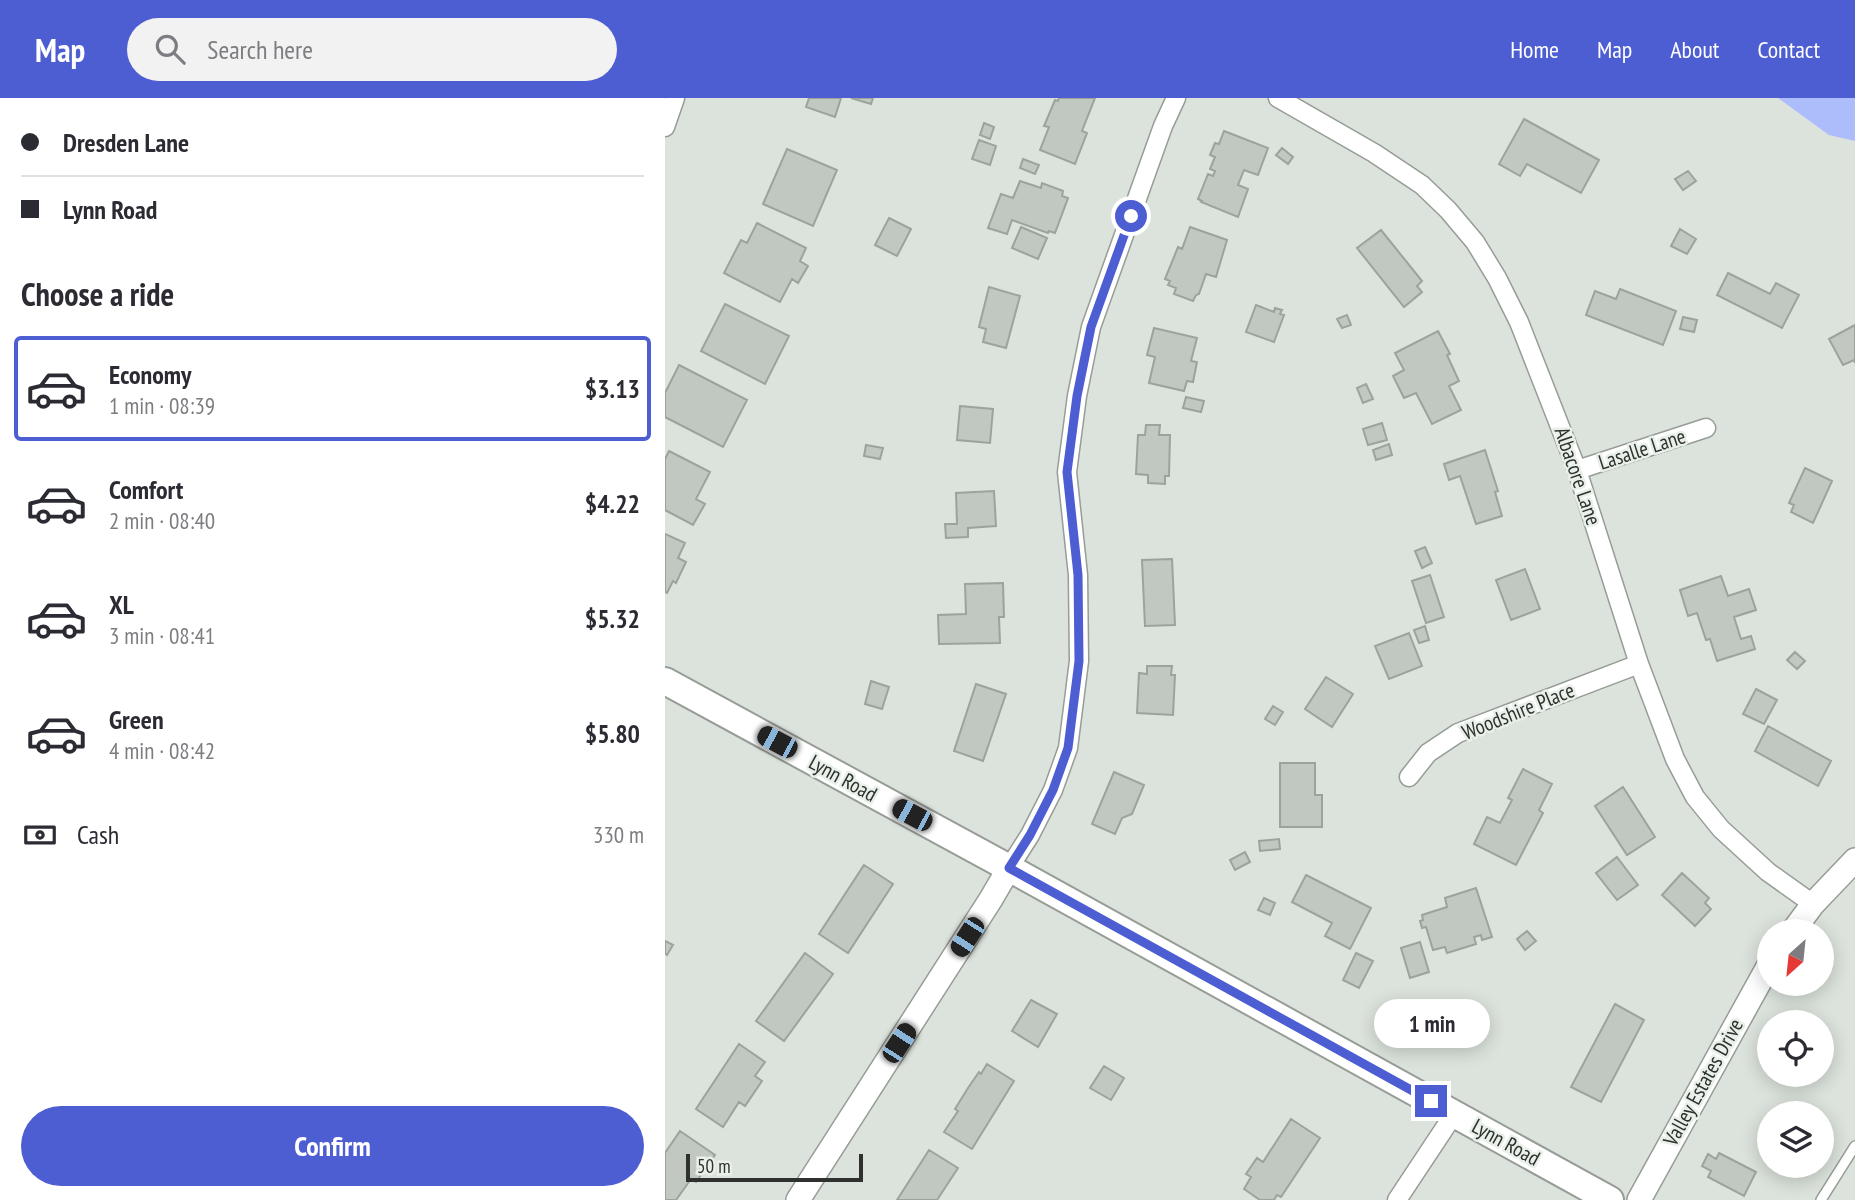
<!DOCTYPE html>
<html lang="en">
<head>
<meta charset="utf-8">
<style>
	:root { --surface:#fff; --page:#f2f2f3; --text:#2b2b33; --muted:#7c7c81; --line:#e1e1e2; --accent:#4d5dd2 }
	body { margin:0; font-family:"PT Sans Narrow",sans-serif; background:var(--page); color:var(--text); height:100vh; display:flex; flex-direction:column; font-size:26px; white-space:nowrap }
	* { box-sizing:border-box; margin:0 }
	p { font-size:23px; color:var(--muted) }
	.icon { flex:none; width:38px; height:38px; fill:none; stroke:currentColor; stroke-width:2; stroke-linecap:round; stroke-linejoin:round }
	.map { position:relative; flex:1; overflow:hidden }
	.panel { display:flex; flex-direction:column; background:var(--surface); width:665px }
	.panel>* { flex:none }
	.hud { display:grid; align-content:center; height:154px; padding:0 21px; background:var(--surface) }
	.needle { width:46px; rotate:207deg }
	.controls { position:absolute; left:1092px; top:821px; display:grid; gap:14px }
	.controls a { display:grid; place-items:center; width:77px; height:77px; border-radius:50%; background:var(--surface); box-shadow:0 4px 18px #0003; font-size:35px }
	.scale { position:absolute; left:21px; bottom:18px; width:177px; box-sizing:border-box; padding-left:7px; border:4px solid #2e312e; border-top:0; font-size:19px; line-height:24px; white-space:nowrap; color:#2e312e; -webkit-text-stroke:5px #e9f0e9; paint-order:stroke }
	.end { position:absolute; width:32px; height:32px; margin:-16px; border:9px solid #4d5dd2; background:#fff; box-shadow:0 0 0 4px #fff }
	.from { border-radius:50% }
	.bubble { position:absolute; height:49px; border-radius:24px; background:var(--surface); box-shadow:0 4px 18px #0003; font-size:23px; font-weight:800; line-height:49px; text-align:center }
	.car { position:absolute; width:21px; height:42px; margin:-21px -10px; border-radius:9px; box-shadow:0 0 5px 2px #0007; background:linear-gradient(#222 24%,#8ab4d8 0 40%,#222 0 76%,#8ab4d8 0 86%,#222 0) }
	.hud b { display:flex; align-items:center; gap:24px; height:66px; font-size:26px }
	.hud b+b { border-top:2px solid var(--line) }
	.hud i { width:18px; height:18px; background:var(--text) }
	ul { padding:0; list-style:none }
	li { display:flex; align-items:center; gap:21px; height:105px; margin:0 14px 10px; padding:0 7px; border:4px solid transparent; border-radius:7px }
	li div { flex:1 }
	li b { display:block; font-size:26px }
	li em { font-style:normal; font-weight:800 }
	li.on { border-color:var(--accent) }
	li>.icon { width:63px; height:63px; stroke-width:1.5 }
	h2 { padding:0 21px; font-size:32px; line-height:84px }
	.pay { display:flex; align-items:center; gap:18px; height:77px; padding:0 21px; font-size:26px }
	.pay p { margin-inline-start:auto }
	.action { display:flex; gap:14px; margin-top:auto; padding:14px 21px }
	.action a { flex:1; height:80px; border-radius:42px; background:var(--accent); color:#fff; font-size:28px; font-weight:800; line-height:80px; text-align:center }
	header { display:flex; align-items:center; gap:42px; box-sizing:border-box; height:98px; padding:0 35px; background:var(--accent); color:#fff }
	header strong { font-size:33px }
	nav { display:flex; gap:38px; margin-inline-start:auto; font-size:24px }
	.search { width:490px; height:63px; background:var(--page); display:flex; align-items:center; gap:18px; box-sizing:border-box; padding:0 24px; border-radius:38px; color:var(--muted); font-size:26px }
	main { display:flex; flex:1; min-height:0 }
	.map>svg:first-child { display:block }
	.water { fill:#adbdfb }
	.building { fill:#c1c8c1; stroke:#9ca39c; stroke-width:2 }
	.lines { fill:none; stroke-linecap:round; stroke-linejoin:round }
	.service-casing { stroke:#969c96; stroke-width:12 }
	.minor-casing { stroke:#969c96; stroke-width:21 }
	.tertiary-casing { stroke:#969c96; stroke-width:26 }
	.secondary-casing { stroke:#969c96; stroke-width:30 }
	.service { stroke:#fff; stroke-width:9 }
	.minor { stroke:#fff; stroke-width:18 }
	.tertiary { stroke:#fff; stroke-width:23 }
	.secondary { stroke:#fff; stroke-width:26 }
	.route { stroke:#4d5dd2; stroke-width:9 }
	.labels { text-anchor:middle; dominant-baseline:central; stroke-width:5; stroke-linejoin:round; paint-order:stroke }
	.street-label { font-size:21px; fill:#2e312e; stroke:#e9f0e9 }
</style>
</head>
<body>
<header>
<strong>Map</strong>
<div class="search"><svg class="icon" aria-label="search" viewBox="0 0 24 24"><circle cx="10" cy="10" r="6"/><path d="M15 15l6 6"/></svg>Search here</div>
<nav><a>Home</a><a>Map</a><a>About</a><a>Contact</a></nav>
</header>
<main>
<section class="panel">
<div class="hud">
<b><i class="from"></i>Dresden Lane</b>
<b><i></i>Lynn Road</b>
</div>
<h2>Choose a ride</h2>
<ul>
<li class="on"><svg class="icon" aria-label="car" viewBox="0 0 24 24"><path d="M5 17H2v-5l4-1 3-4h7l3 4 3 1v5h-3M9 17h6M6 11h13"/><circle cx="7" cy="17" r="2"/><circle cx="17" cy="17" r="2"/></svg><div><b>Economy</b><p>1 min · 08:39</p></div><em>$3.13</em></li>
<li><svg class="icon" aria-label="car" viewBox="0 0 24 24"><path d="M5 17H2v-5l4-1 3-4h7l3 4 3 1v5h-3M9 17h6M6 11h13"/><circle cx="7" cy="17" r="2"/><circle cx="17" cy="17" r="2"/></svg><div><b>Comfort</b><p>2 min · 08:40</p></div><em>$4.22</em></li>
<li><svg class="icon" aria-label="car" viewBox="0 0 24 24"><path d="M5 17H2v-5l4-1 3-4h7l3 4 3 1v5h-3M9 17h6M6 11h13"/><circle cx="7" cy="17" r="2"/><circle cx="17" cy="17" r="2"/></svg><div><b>XL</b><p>3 min · 08:41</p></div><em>$5.32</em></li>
<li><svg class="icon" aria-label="car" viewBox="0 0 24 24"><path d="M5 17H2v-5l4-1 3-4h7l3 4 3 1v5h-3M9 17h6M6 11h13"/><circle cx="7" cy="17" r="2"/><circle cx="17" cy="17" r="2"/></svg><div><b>Green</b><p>4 min · 08:42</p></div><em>$5.80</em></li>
</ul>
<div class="pay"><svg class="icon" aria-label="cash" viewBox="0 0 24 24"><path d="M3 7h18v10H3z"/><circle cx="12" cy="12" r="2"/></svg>Cash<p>330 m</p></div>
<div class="action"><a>Confirm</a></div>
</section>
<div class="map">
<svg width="1190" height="1102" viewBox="0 0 1190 1102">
	<rect width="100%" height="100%" fill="#dce3dc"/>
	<path class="water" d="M1113,0H1190V43L1164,37Z"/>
	<path class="building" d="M144,0H176L170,19L141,9Z
		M186,0H208L206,6Z
		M394,0H430L417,33L422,35L410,66L375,52L384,29L379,28L390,2L393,3Z
		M859,21L934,62L916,95L862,66L855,78L834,66Z
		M319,25L329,29L325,41L315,37Z
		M559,33L603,50L593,77L579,72L573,87L583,91L573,119L536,104L537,103L533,101L543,76L548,78L550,73L545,71L550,59L545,57L550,45L554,46Z
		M314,42L331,48L325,67L307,61Z
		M617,50L628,59L623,66L611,57Z
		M122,51L172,72L148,128L98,106Z
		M358,61L374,67L370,76L355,70Z
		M1023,73L1031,83L1018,92L1010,81Z
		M355,83L376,90L377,85L398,93L397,98L403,100L390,135L384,133L383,135L347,122L342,136L323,130L336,96L348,100Z
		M224,120L246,131L232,158L210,147Z
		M92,125L141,150L135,163L143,168L133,185L127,181L115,204L59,175L76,142L82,145Z
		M356,129L382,140L373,161L347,150Z
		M525,129L562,142L551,179L541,176L534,196L531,197L528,203L509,196L511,190L503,187L505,183L500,181L513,149L517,151Z
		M1015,131L1031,141L1022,156L1006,148Z
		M716,132L757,183L752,188L757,194L739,209L692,150Z
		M1063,175L1105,196L1111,185L1134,197L1117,230L1052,197Z
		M324,189L355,198L341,250L318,244L321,231L314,229Z
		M955,191L1011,213L998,247L921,217L930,193L951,201Z
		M60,206L124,238L100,286L36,253Z
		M591,207L609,214L610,210L617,212L615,216L619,217L609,244L581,234Z
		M682,217L686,227L677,230L672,221Z
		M1018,219L1032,222L1029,234L1015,231Z
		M1190,227V265L1189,262L1178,267L1164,241Z
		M489,230L532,240L526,263L532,264L528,284L522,283L519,293L484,285L490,259L482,257Z
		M773,233L785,256L782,257L794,283L784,288L796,312L767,326L751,295L739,300L728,278L739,272L730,255Z
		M14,267L82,302L58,349L0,319V295Z
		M701,286L708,301L698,305L692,290Z
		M521,299L539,303L536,314L518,310Z
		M295,308L328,311L325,345L292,342Z
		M717,325L722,342L703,347L698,331Z
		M481,327H495L494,337H505L504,378H500V386L483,385V377L471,376L473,337H480Z
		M724,346L727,357L711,362L708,352Z
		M201,347L218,350L215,361L199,358Z
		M820,352L833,393L830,394L837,418L811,426L795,378L784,382L779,366Z
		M4,353L45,374L31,401L40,406L28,427L0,412V361Z
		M1140,370L1167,383L1148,425L1126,414L1129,407L1124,405Z
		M329,393L331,428L303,430V439L281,440L280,426H292L291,395Z
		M0,436L20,445L13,460L21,464L11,485L8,483L2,495L0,494Z
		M760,449L767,465L757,470L750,453Z
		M507,461L510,527L480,528L477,462Z
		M860,471L875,511L846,522L831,482Z
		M765,477L779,519L761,525L747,483Z
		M1056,478L1063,498L1084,491L1091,512L1069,519L1076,541L1086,538L1090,551L1052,563L1045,541L1041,542L1032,515L1023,518L1015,492Z
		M338,485L339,519H334L335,545L274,546L273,517L301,516L300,486Z
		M760,528L764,542L754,545L749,532Z
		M744,535L757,568L724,581L710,548Z
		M1130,554L1140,563L1132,571L1122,562Z
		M482,568H507L506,577H510L508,617L472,615L474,575L482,576Z
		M661,579L688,596L667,629L640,611Z
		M206,583L224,589L217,611L200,606Z
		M311,586L341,596L318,663L289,653Z
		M1091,591L1112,602L1099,626L1078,616Z
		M608,608L618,614L610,627L600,621Z
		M1103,628L1166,663L1153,688L1090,653Z
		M615,665H650V697H657V729H615Z
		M858,671L887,686L874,712L878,715L851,767L809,746L822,719L835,725L847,702L843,700Z
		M449,674L479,687L467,716L457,720L450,736L427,726Z
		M958,689L990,739L962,757L930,708Z
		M614,741L615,751L595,753L594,743Z
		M580,754L585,764L570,772L565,762Z
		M952,759L973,787L952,802L931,775Z
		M199,767L228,786L183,855L154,836Z
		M1017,775L1044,800L1040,805L1046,811L1030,828L997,797Z
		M641,777L706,810L685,851L660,838L667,825L627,804Z
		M811,790L827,839L817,842L816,837L809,839L811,846L782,855L780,849L768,852L761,829L757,830L755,823L758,822L757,817L782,809L780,800Z
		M599,800L610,805L605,817L593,812Z
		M862,833L871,843L860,852L852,841Z
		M0,843L8,847L2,857L0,855Z
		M755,844L764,874L745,880L736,850Z
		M140,855L168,876L119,943L91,923Z
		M691,855L708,863L694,890L678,882Z
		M366,902L392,916L373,949L347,933Z
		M950,906L979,922L936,1004L906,989Z
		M74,946L100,964L90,978L97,983L80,1008L74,1004L58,1029L31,1011Z
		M322,966L349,983L307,1051L279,1034L293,1013L290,1011L303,990L314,974L316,976Z
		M439,968L459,980L446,1002L425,990Z
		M626,1021L655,1040L616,1099L612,1097L609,1102H595L579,1091L586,1079L581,1076L592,1060L598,1064Z
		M15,1033L50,1057L31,1084L26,1081L11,1102H0V1055Z
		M264,1052L293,1070L274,1099L272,1102H232Z
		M1054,1055L1091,1074L1079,1098L1043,1079L1046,1073L1037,1068L1043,1056L1051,1061Z"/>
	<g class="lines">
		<defs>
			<path id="service" d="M1156,1102L1190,1048"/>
			<path id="minor" d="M613,0L709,55L757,87L783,112L810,144L832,180L854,224L912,372L974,566L1010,661L1030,699L1056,731L1103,774L1148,806
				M0,29L10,0
				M912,372L1041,330
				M744,679L763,655L793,635L974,566
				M344,770L365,737L388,692L403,650L414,563L413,477L402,374L412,298L426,229L498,28L511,0
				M732,1102L789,1016"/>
			<path id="tertiary" d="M1128,833L1148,806L1190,762
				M133,1102L326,801L344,770
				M974,1102L1104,867"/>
			<path id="secondary" d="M0,583L344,770L945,1102"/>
		</defs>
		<use href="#service" class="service-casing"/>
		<use href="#minor" class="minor-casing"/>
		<use href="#tertiary" class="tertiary-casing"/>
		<use href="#secondary" class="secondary-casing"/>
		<use href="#service" class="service"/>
		<use href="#minor" class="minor"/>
		<use href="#tertiary" class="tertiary"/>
		<use href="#secondary" class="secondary"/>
	</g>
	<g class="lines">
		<path class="route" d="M466,118L426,229L412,298L402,374L413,477L414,563L403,650L388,692L365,737L344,770L766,1003"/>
	</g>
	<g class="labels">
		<g class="street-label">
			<text transform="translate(977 351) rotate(-18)">Lasalle Lane</text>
			<text transform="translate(913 378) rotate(71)">Albacore Lane</text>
			<text transform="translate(853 613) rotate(-22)">Woodshire Place</text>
			<text transform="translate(178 680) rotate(29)">Lynn Road</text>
			<text transform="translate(1038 984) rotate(-61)">Valley Estates Drive</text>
			<text transform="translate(841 1044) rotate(29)">Lynn Road</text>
		</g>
	</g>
</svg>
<div class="controls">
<a><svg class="needle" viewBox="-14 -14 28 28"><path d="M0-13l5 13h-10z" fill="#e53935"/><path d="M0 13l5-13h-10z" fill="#7c7c81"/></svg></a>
<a><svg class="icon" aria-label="locate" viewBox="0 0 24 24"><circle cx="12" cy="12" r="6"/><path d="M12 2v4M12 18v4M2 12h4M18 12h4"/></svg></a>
<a><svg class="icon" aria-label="layers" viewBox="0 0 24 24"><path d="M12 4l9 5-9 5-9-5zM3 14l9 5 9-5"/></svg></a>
</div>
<div class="scale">50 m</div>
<i class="end from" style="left:466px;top:118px"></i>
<i class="end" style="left:766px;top:1003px"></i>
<div class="bubble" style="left:709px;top:901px;width:116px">1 min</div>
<i class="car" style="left:112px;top:644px;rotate:298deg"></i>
<i class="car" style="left:247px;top:717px;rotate:298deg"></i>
<i class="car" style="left:302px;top:839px;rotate:213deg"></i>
<i class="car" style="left:234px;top:945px;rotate:33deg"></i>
</div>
</main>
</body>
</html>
